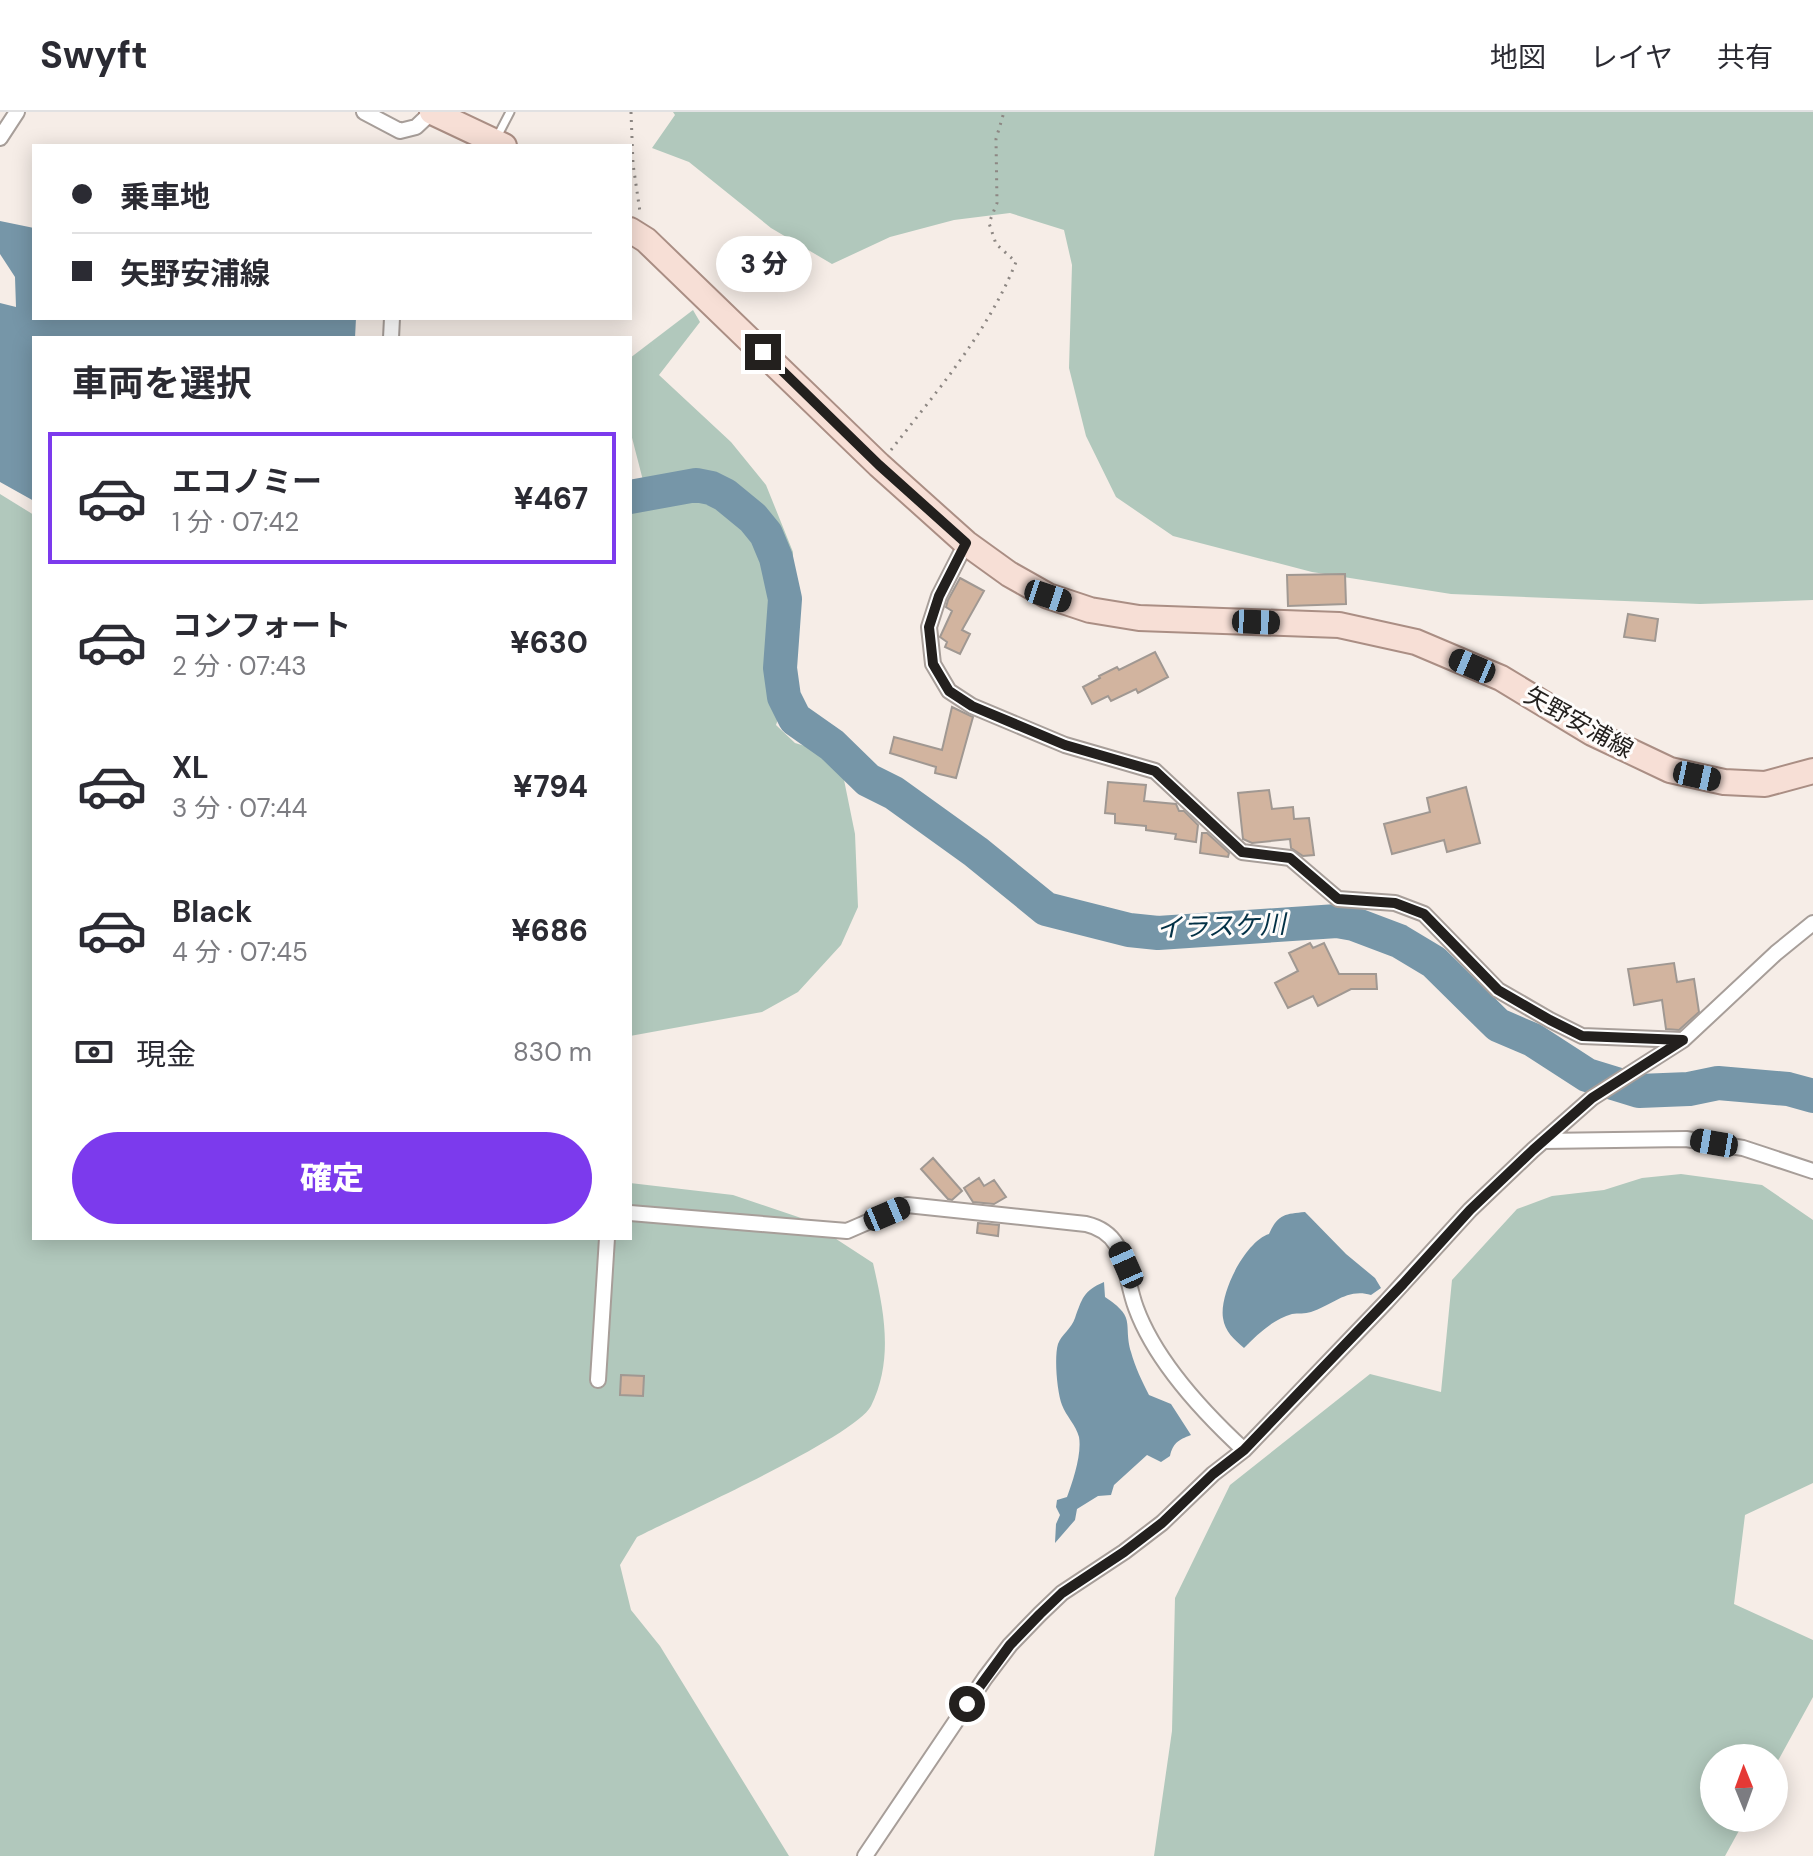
<!DOCTYPE html>
<html lang="ja">
<head>
<meta charset="utf-8">
<style>
	:root { --surface:#fff; --page:#f2f2f3; --text:#2b2b33; --muted:#7c7c81; --line:#e1e1e2; --accent:#7c3aed }
	body { margin:0; font-family:"DM Sans","Noto Sans JP",sans-serif; background:var(--page); color:var(--text); height:100vh; display:flex; flex-direction:column; font-size:30px; white-space:nowrap }
	* { box-sizing:border-box; margin:0 }
	p { font-size:26px; color:var(--muted) }
	.icon { flex:none; width:44px; height:44px; fill:none; stroke:currentColor; stroke-width:2; stroke-linecap:round; stroke-linejoin:round }
	.map { position:relative; flex:1; overflow:hidden }
	.sheet { position:absolute; left:32px; top:224px; width:600px; height:904px; display:flex; flex-direction:column; background:var(--surface); border-radius:0px; box-shadow:0 4px 20px #0003 }
	.sheet>* { flex:none }
	.guide { position:absolute; left:32px; top:32px; width:600px; height:176px; border-radius:0px; box-shadow:0 4px 20px #0003; display:grid; align-content:center; height:176px; padding:0 40px; background:var(--surface) }
	.needle { width:52px; rotate:359deg }
	.fabs { position:absolute; left:1700px; top:1632px; display:grid; gap:16px }
	.fabs a { display:grid; place-items:center; width:88px; height:88px; border-radius:50%; background:var(--surface); box-shadow:0 4px 20px #0003; font-size:40px }
	.end { position:absolute; width:36px; height:36px; margin:-18px; border:10px solid #23201e; background:#fff; box-shadow:0 0 0 4px #fff }
	.from { border-radius:50% }
	.bubble { position:absolute; height:56px; border-radius:28px; background:var(--surface); box-shadow:0 4px 20px #0003; font-size:26px; font-weight:800; line-height:56px; text-align:center }
	.car { position:absolute; width:24px; height:48px; margin:-24px -12px; border-radius:10px; box-shadow:0 0 6px 2px #0007; background:linear-gradient(#222 24%,#8ab4d8 0 40%,#222 0 76%,#8ab4d8 0 86%,#222 0) }
	.guide b { display:flex; align-items:center; gap:28px; height:76px; font-size:30px }
	.guide b+b { border-top:2px solid var(--line) }
	.guide i { width:20px; height:20px; background:var(--text) }
	ul { padding:0; list-style:none }
	li { display:flex; align-items:center; gap:24px; height:132px; margin:0 16px 12px; padding:0 24px; border:4px solid transparent; border-radius:0px }
	li div { flex:1 }
	li b { display:block; font-size:30px }
	li em { font-style:normal; font-weight:800 }
	li.current { border-color:var(--accent) }
	li>.icon { width:72px; height:72px; stroke-width:1.5 }
	h2 { padding:0 40px; font-size:36px; line-height:96px }
	.pay { display:flex; align-items:center; gap:20px; height:88px; padding:0 40px; font-size:30px }
	.pay p { margin-inline-start:auto }
	.primary-button { display:flex; gap:16px; margin-top:auto; padding:16px 40px }
	.primary-button a { flex:1; height:92px; border-radius:48px; background:var(--accent); color:#fff; font-size:32px; font-weight:800; line-height:92px; text-align:center }
	header { display:flex; align-items:center; gap:48px; box-sizing:border-box; height:112px; padding:0 40px; background:var(--surface); border-bottom:2px solid var(--line) }
	header strong { font-size:38px }
	nav { display:flex; gap:44px; margin-inline-start:auto; font-size:28px }
	.map>svg:first-child { display:block }
	.green { fill:#b1c8bc }
	.water { fill:#7696a8 }
	.lines { fill:none; stroke-linecap:round; stroke-linejoin:round }
	.river { stroke:#7696a8; stroke-width:34 }
	.building { fill:#d2b49f; stroke:#a09892; stroke-width:2 }
	.service-casing { stroke:#a79e99; stroke-width:11 }
	.minor-casing { stroke:#a79e99; stroke-width:18 }
	.primary-casing { stroke:#aa8e84; stroke-width:28 }
	.path { stroke:#8d8783; stroke-width:3; stroke-dasharray:2 6; stroke-linecap:butt }
	.service { stroke:#fff; stroke-width:7 }
	.minor { stroke:#fff; stroke-width:14 }
	.primary { stroke:#f7dfd6; stroke-width:24 }
	.route { stroke:#23201e; stroke-width:10 }
	.labels { text-anchor:middle; dominant-baseline:central; stroke-width:6; stroke-linejoin:round; paint-order:stroke }
	.street-label { font-size:24px; fill:#23201e; stroke:#fefcfb }
	.water-label { font-size:26px; font-style:italic; fill:#033146; stroke:#fefcfb }
</style>
</head>
<body>
<header>
<strong>Swyft</strong>
<nav><a>地図</a><a>レイヤ</a><a>共有</a></nav>
</header>
<div class="map">
<svg width="1813" height="1744" viewBox="0 0 1813 1744">
	<rect width="100%" height="100%" fill="#f6ede7"/>
	<path class="green" d="M673,0H1813V488L1700,492L1451,482L1312,460L1173,424L1116,385L1086,324L1069,256L1072,153L1064,118L1010,101L954,108L890,125L832,152L771,116L689,50L652,36L675,3Z
		M693,198L700,210L659,263L731,330L766,373L793,440L789,574L776,613L795,631L825,640L841,653L855,722L858,795L841,833L798,880L762,900L630,924V389L647,384L630,318V246Z
		M0,382L34,403V1126H630V1071L733,1083L807,1108L873,1151C884,1199 894,1247 871,1294C855,1325 678,1404 637,1425L620,1453L631,1498L660,1534L789,1744H0Z
		M1681,1062L1762,1073L1813,1108V1371L1745,1403L1734,1492L1813,1528V1585L1774,1656V1646H1714V1706H1746L1725,1744H1154L1172,1619L1175,1486L1230,1373L1370,1262L1441,1280L1452,1168L1517,1097L1552,1084L1604,1078L1642,1066Z"/>
	<path class="water" d="M0,109L34,116V206H356L355,226H34V389L0,370V191L16,195L15,165L0,142Z
		M1305,1100L1346,1142L1375,1166L1381,1176L1371,1183C1347,1176 1333,1193 1311,1200C1305,1202 1298,1201 1292,1202C1273,1207 1257,1223 1244,1236C1234,1227 1225,1220 1223,1206C1219,1181 1246,1129 1269,1122C1278,1102 1285,1102 1305,1100Z
		M1104,1170L1105,1185C1137,1206 1123,1211 1131,1240C1135,1255 1142,1269 1149,1283L1171,1292L1191,1323C1178,1328 1173,1331 1170,1344L1161,1350L1147,1343L1114,1373L1111,1383L1098,1384L1077,1397L1075,1408L1055,1431L1056,1412L1060,1403L1056,1395L1057,1388L1067,1385C1073,1369 1082,1342 1079,1325C1076,1313 1066,1304 1062,1293C1057,1280 1054,1245 1058,1232C1061,1223 1072,1216 1075,1206C1082,1187 1083,1179 1104,1170Z"/>
	<g class="lines">
		<path class="river" d="M630,385L696,373L711,376L725,383L753,406L766,422L776,446L785,487L780,556L784,585L795,607L832,633L868,668L894,681L976,740L1046,797L1129,818L1158,821L1337,809L1354,812L1399,829L1434,850L1498,913L1533,928L1587,963L1639,979L1689,977L1718,971L1788,977L1813,984"/>
	</g>
	<path class="building" d="M1345,462L1346,492L1288,494L1287,463Z
		M960,466L984,479L962,518L970,522L960,542L945,535L947,530L940,525L952,499L946,495L948,488Z
		M1628,502L1658,507L1655,529L1624,525Z
		M1155,540L1168,565L1138,581L1136,577L1111,589L1108,584L1092,592L1083,575L1100,566L1099,564L1117,555L1119,558Z
		M952,595L973,605L956,666L935,661L936,655L890,641L894,625L942,638Z
		M1108,670L1146,673L1144,689L1176,692L1179,699H1184L1198,713L1196,730L1175,727L1176,722L1146,718V714L1115,711V702L1105,701Z
		M1466,675L1480,731L1447,740L1444,728L1392,742L1384,712L1430,700L1427,686Z
		M1269,678L1272,697L1293,695L1294,707L1309,706L1314,743L1303,744L1291,736L1290,727L1252,731L1243,727L1238,681Z
		M1202,721H1207L1229,741L1228,745L1200,741Z
		M1310,831L1313,836L1324,831L1339,862H1376L1377,877H1351L1318,894L1313,884L1288,896L1275,871L1298,859L1289,841Z
		M1674,851L1677,870L1694,867L1699,900L1679,918L1666,917L1662,888L1634,893L1628,857Z
		M933,1046L962,1079L952,1088L948,1087L921,1057Z
		M979,1066L984,1074L994,1068L1006,1085L994,1092L973,1090L964,1076Z
		M978,1111L999,1113L998,1124L977,1121Z
		M621,1263L644,1264L643,1284L620,1283Z"/>
	<g class="lines">
		<defs>
			<path id="service" d="M496,27L510,0"/>
			<path id="minor" d="M364,0L400,19L416,15L432,0
				M0,26L17,0
				M391,226L392,206
				M966,431L939,484L929,515L933,552L949,579L972,594L1065,633L1155,659L1242,740L1290,746L1338,787L1395,791L1424,802L1498,878L1550,908L1582,924L1683,928
				M1543,1029L1686,1027L1743,1036L1813,1059
				M630,1101L847,1119L907,1093L1086,1112C1129,1122 1123,1162 1136,1196C1155,1248 1204,1301 1244,1338
				M598,1268L607,1126
				M865,1744L985,1566L1010,1533L1040,1502L1062,1481L1124,1440L1162,1411L1213,1362L1244,1338L1386,1190L1470,1098L1533,1038L1592,986L1683,928L1776,841L1813,811"/>
			<path id="primary" d="M432,0L504,34
				M630,118L646,128L879,353L966,431L1009,462L1048,484L1090,498L1139,506L1339,513L1416,530L1501,566L1592,621L1670,658L1724,670L1765,672L1813,659"/>
		</defs>
		<use href="#service" class="service-casing"/>
		<use href="#minor" class="minor-casing"/>
		<use href="#primary" class="primary-casing"/>
		<path class="path" d="M631,0L633,52L640,100
			M891,338C937,279 988,220 1016,150L996,132L989,111L997,91L996,27L1004,0"/>
		<use href="#service" class="service"/>
		<use href="#minor" class="minor"/>
		<use href="#primary" class="primary"/>
	</g>
	<g class="lines">
		<path class="route" d="M763,240L879,353L966,431L939,484L929,515L933,552L949,579L972,594L1065,633L1155,659L1242,740L1290,746L1338,787L1395,791L1424,802L1498,878L1550,908L1582,924L1683,928L1592,986L1533,1038L1470,1098L1403,1172L1244,1338L1213,1362L1162,1411L1124,1440L1062,1481L1040,1502L1010,1533L967,1592"/>
	</g>
	<g class="labels">
		<g class="street-label">
			<text transform="translate(1579 610) rotate(29)">矢野安浦線</text>
		</g>
		<g class="water-label">
			<text transform="translate(1221 814) rotate(-2)">イラスケ川</text>
		</g>
	</g>
</svg>
<div class="fabs">
<a><svg class="needle" viewBox="-14 -14 28 28"><path d="M0-13l5 13h-10z" fill="#e53935"/><path d="M0 13l5-13h-10z" fill="#7c7c81"/></svg></a>
</div>
<i class="end from" style="left:967px;top:1592px"></i>
<i class="end" style="left:763px;top:240px"></i>
<div class="bubble" style="left:716px;top:124px;width:96px">3 分</div>
<i class="car" style="left:1048px;top:484px;rotate:108deg"></i>
<i class="car" style="left:1256px;top:510px;rotate:92deg"></i>
<i class="car" style="left:1472px;top:554px;rotate:293deg"></i>
<i class="car" style="left:1697px;top:664px;rotate:102deg"></i>
<i class="car" style="left:1714px;top:1031px;rotate:280deg"></i>
<i class="car" style="left:887px;top:1102px;rotate:67deg"></i>
<i class="car" style="left:1126px;top:1153px;rotate:336deg"></i>
<div class="guide">
<b><i class="from"></i>乗車地</b>
<b><i></i>矢野安浦線</b>
</div>
<section class="sheet">
<h2>車両を選択</h2>
<ul>
<li class="current"><svg class="icon" aria-label="car" viewBox="0 0 24 24"><path d="M5 17H2v-5l4-1 3-4h7l3 4 3 1v5h-3M9 17h6M6 11h13"/><circle cx="7" cy="17" r="2"/><circle cx="17" cy="17" r="2"/></svg><div><b>エコノミー</b><p>1 分 · 07:42</p></div><em>¥467</em></li>
<li><svg class="icon" aria-label="car" viewBox="0 0 24 24"><path d="M5 17H2v-5l4-1 3-4h7l3 4 3 1v5h-3M9 17h6M6 11h13"/><circle cx="7" cy="17" r="2"/><circle cx="17" cy="17" r="2"/></svg><div><b>コンフォート</b><p>2 分 · 07:43</p></div><em>¥630</em></li>
<li><svg class="icon" aria-label="car" viewBox="0 0 24 24"><path d="M5 17H2v-5l4-1 3-4h7l3 4 3 1v5h-3M9 17h6M6 11h13"/><circle cx="7" cy="17" r="2"/><circle cx="17" cy="17" r="2"/></svg><div><b>XL</b><p>3 分 · 07:44</p></div><em>¥794</em></li>
<li><svg class="icon" aria-label="car" viewBox="0 0 24 24"><path d="M5 17H2v-5l4-1 3-4h7l3 4 3 1v5h-3M9 17h6M6 11h13"/><circle cx="7" cy="17" r="2"/><circle cx="17" cy="17" r="2"/></svg><div><b>Black</b><p>4 分 · 07:45</p></div><em>¥686</em></li>
</ul>
<div class="pay"><svg class="icon" aria-label="cash" viewBox="0 0 24 24"><path d="M3 7h18v10H3z"/><circle cx="12" cy="12" r="2"/></svg>現金<p>830 m</p></div>
<div class="primary-button"><a>確定</a></div>
</section>
</div>
</body>
</html>
